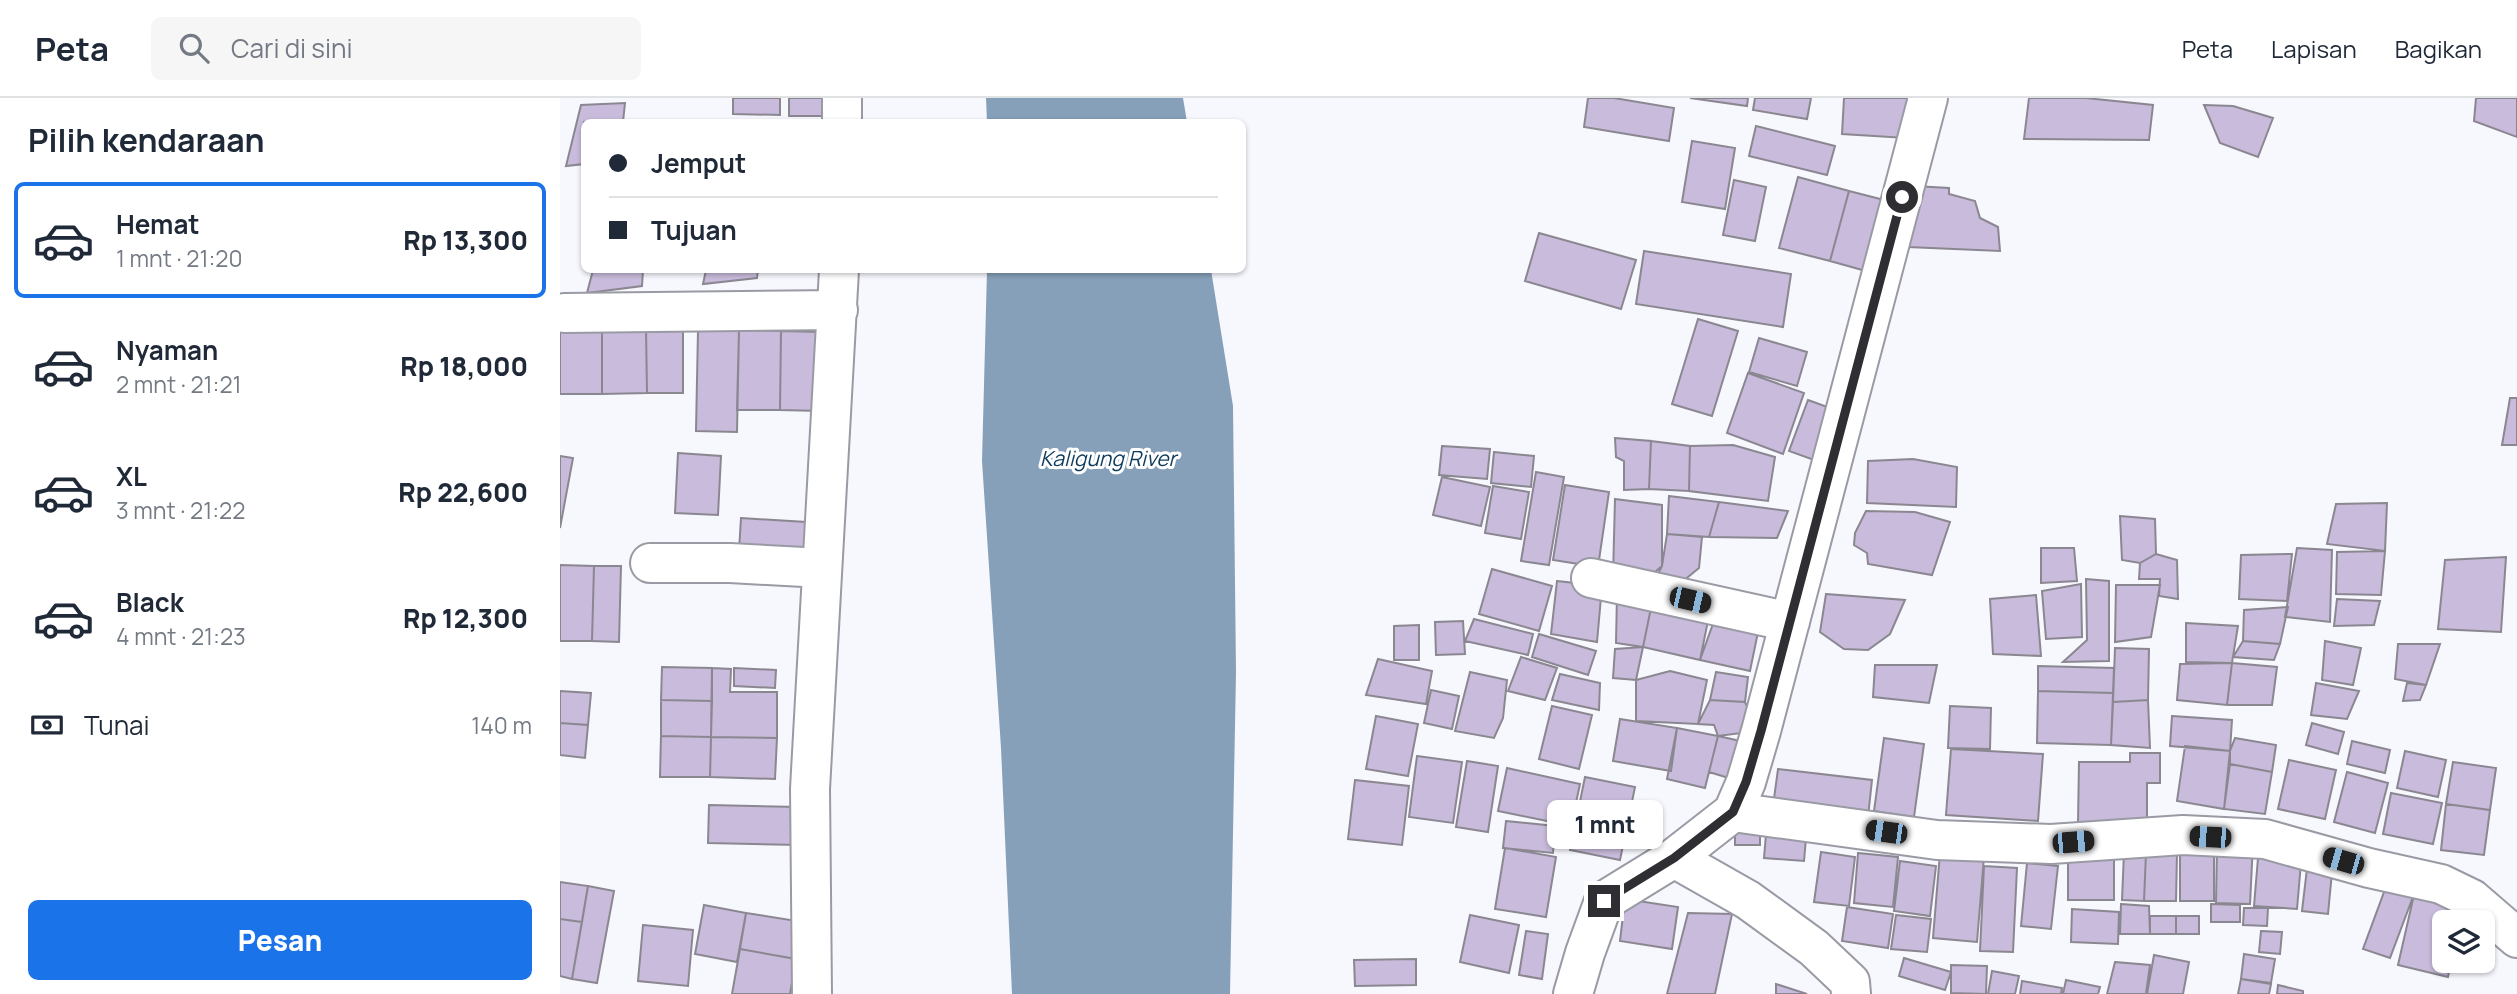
<!DOCTYPE html>
<html lang="id">
<head>
<meta charset="utf-8">
<style>
	:root { --surface:#fff; --page:#f6f6f7; --text:#1f2937; --muted:#747a83; --line:#e0e1e3; --accent:#1a73e8 }
	body { margin:0; font-family:Manrope,sans-serif; background:var(--page); color:var(--text); height:100vh; display:flex; flex-direction:column; font-size:26px; white-space:nowrap }
	* { box-sizing:border-box; margin:0 }
	p { font-size:23px; color:var(--muted) }
	.icon { flex:none; width:38px; height:38px; fill:none; stroke:currentColor; stroke-width:2; stroke-linecap:round; stroke-linejoin:round }
	.map { position:relative; flex:1; overflow:hidden }
	.drawer { display:flex; flex-direction:column; background:var(--surface); width:560px }
	.drawer>* { flex:none }
	.top-card { position:absolute; left:21px; top:21px; width:665px; height:154px; border-radius:10px; box-shadow:0 2px 5px #0004; display:grid; align-content:center; height:154px; padding:0 28px; background:var(--surface) }
	.controls { position:absolute; left:1872px; top:812px; display:grid; gap:14px }
	.controls a { display:grid; place-items:center; width:63px; height:63px; border-radius:10px; background:var(--surface); box-shadow:0 2px 5px #0004; font-size:35px }
	.end { position:absolute; width:32px; height:32px; margin:-16px; border:9px solid #2f2f33; background:#fff; box-shadow:0 0 0 4px #fff }
	.from { border-radius:50% }
	.bubble { position:absolute; height:49px; border-radius:10px; background:var(--surface); box-shadow:0 2px 5px #0004; font-size:23px; font-weight:800; line-height:49px; text-align:center }
	.car { position:absolute; width:21px; height:42px; margin:-21px -10px; border-radius:9px; box-shadow:0 0 5px 2px #0007; background:linear-gradient(#222 24%,#8ab4d8 0 40%,#222 0 76%,#8ab4d8 0 86%,#222 0) }
	.top-card b { display:flex; align-items:center; gap:24px; height:66px; font-size:26px }
	.top-card b+b { border-top:2px solid var(--line) }
	.top-card i { width:18px; height:18px; background:var(--text) }
	ul { padding:0; list-style:none }
	li { display:flex; align-items:center; gap:21px; height:116px; margin:0 14px 10px; padding:0 14px; border:4px solid transparent; border-radius:10px }
	li div { flex:1 }
	li b { display:block; font-size:26px }
	li em { font-style:normal; font-weight:800 }
	li.on { border-color:var(--accent) }
	li>.icon { width:63px; height:63px; stroke-width:1.5 }
	h2 { padding:0 28px; font-size:32px; line-height:84px }
	.pay { display:flex; align-items:center; gap:18px; height:77px; padding:0 28px; font-size:26px }
	.pay p { margin-inline-start:auto }
	.primary-button { display:flex; gap:14px; margin-top:auto; padding:14px 28px }
	.primary-button a { flex:1; height:80px; border-radius:10px; background:var(--accent); color:#fff; font-size:28px; font-weight:800; line-height:80px; text-align:center }
	header { display:flex; align-items:center; gap:42px; box-sizing:border-box; height:98px; padding:0 35px; background:var(--surface); border-bottom:2px solid var(--line) }
	header strong { font-size:33px }
	nav { display:flex; gap:38px; margin-inline-start:auto; font-size:24px }
	.search { width:490px; height:63px; background:var(--page); display:flex; align-items:center; gap:18px; box-sizing:border-box; padding:0 24px; border-radius:10px; color:var(--muted); font-size:26px }
	main { display:flex; flex:1; min-height:0 }
	.map>svg:first-child { display:block }
	.water { fill:#85a0b8 }
	.building { fill:#c9bbdb; stroke:#8b8791; stroke-width:2 }
	.lines { fill:none; stroke-linecap:round; stroke-linejoin:round }
	.street-casing { stroke:#9a9aa4; stroke-width:42 }
	.street { stroke:#fff; stroke-width:38 }
	.route { stroke:#2f2f33; stroke-width:9 }
	.labels { text-anchor:middle; dominant-baseline:central; stroke-width:6; stroke-linejoin:round; paint-order:stroke }
	.water-label { font-size:21px; font-style:italic; fill:#0e3c5d; stroke:#fff }
</style>
</head>
<body>
<header>
<strong>Peta</strong>
<div class="search"><svg class="icon" aria-label="search" viewBox="0 0 24 24"><circle cx="10" cy="10" r="6"/><path d="M15 15l6 6"/></svg>Cari di sini</div>
<nav><a>Peta</a><a>Lapisan</a><a>Bagikan</a></nav>
</header>
<main>
<section class="drawer">
<h2>Pilih kendaraan</h2>
<ul>
<li class="on"><svg class="icon" aria-label="car" viewBox="0 0 24 24"><path d="M5 17H2v-5l4-1 3-4h7l3 4 3 1v5h-3M9 17h6M6 11h13"/><circle cx="7" cy="17" r="2"/><circle cx="17" cy="17" r="2"/></svg><div><b>Hemat</b><p>1 mnt · 21:20</p></div><em>Rp 13,300</em></li>
<li><svg class="icon" aria-label="car" viewBox="0 0 24 24"><path d="M5 17H2v-5l4-1 3-4h7l3 4 3 1v5h-3M9 17h6M6 11h13"/><circle cx="7" cy="17" r="2"/><circle cx="17" cy="17" r="2"/></svg><div><b>Nyaman</b><p>2 mnt · 21:21</p></div><em>Rp 18,000</em></li>
<li><svg class="icon" aria-label="car" viewBox="0 0 24 24"><path d="M5 17H2v-5l4-1 3-4h7l3 4 3 1v5h-3M9 17h6M6 11h13"/><circle cx="7" cy="17" r="2"/><circle cx="17" cy="17" r="2"/></svg><div><b>XL</b><p>3 mnt · 21:22</p></div><em>Rp 22,600</em></li>
<li><svg class="icon" aria-label="car" viewBox="0 0 24 24"><path d="M5 17H2v-5l4-1 3-4h7l3 4 3 1v5h-3M9 17h6M6 11h13"/><circle cx="7" cy="17" r="2"/><circle cx="17" cy="17" r="2"/></svg><div><b>Black</b><p>4 mnt · 21:23</p></div><em>Rp 12,300</em></li>
</ul>
<div class="pay"><svg class="icon" aria-label="cash" viewBox="0 0 24 24"><path d="M3 7h18v10H3z"/><circle cx="12" cy="12" r="2"/></svg>Tunai<p>140 m</p></div>
<div class="primary-button"><a>Pesan</a></div>
</section>
<div class="map">
<svg width="1957" height="896" viewBox="0 0 1957 896">
	<rect width="100%" height="100%" fill="#f7f7fe"/>
	<path class="water" d="M426,0H623L627,24H427Z
		M427,172H651L673,308L676,574L670,896H452L441,650L422,363Z"/>
	<path class="building" d="M173,0H220V17L173,16Z
		M229,0H273V18H229Z
		M1028,0H1054L1114,10L1109,43L1024,29Z
		M1130,0H1188L1187,8Z
		M1195,0H1251L1247,21L1193,12Z
		M1284,0H1347L1346,40L1282,36Z
		M1469,0H1526L1593,7L1589,42L1464,41Z
		M1916,0H1957V39L1914,23Z
		M65,5L63,24H24V66L6,68L21,7Z
		M1644,7L1673,8L1713,20L1698,59L1660,45Z
		M1196,28L1275,48L1267,77L1189,58Z
		M1132,43L1175,50L1165,111L1122,104Z
		M1238,79L1289,93L1270,163L1219,150Z
		M1174,82L1206,89L1195,143L1163,137Z
		M1354,88L1389,90V96L1415,103L1420,120L1438,129L1440,153L1348,149Z
		M1289,93L1332,104L1313,175L1270,163Z
		M979,135L1076,162L1061,211L965,183Z
		M1084,153L1231,176L1223,229L1076,206Z
		M33,172H83L82,188L27,195Z
		M146,172H198L197,180L143,186Z
		M1138,221L1178,233L1152,318L1112,306Z
		M86,231H123V295H87Z
		M86,231L87,295L42,296V232Z
		M0,232H42V296H0Z
		M138,232H179L177,334L136,333Z
		M179,232L221,233L220,312H177Z
		M221,233L261,234L260,313L220,312Z
		M1199,240L1247,254L1237,288L1189,274Z
		M1188,275L1244,295L1223,356L1167,335Z
		M1950,300H1957V347H1942Z
		M1248,302L1273,311L1254,362L1229,353Z
		M1055,340L1091,343L1089,391L1064,392V363L1056,359Z
		M1091,343L1130,348L1129,393L1089,391Z
		M1173,347L1215,359L1208,403L1129,393L1130,348Z
		M882,348L930,351L927,381L879,377Z
		M934,354L974,358L971,389L931,385Z
		M118,355L161,358L158,417L115,415Z
		M0,358L13,360L0,430Z
		M1353,361L1397,369L1396,409L1307,405L1308,363Z
		M976,374L1004,379L989,467L961,463Z
		M882,379L930,389L921,428L873,417Z
		M1005,387L1049,394L1038,469L993,462Z
		M933,388L969,394L961,441L925,435Z
		M1109,398L1159,404L1149,439L1107,436Z
		M1055,401L1102,407V468L1089,479L1053,478Z
		M1159,404L1228,413L1217,440L1149,439Z
		M1827,405L1825,453L1767,446L1776,406Z
		M1306,413L1355,414L1390,424L1372,477L1308,466L1307,455L1294,447L1295,435Z
		M1560,418L1595,421L1596,456L1580,465L1562,462Z
		M181,420L246,424L245,457L179,453Z
		M1107,436L1142,439L1139,470L1117,488H1092L1102,468Z
		M1481,450H1514L1517,483L1481,485Z
		M1737,450L1772,452L1770,524L1725,519Z
		M1825,453L1821,497L1776,496L1777,454Z
		M1596,456L1617,462L1618,501L1599,498L1600,481H1579L1580,465Z
		M1732,456L1727,503L1679,501L1681,457Z
		M1946,459L1941,534L1878,531L1885,462Z
		M0,467L34,468L32,543H0Z
		M34,468H61L59,544L32,543Z
		M932,471L992,488L979,533L919,516Z
		M1526,481L1549,483V563L1503,564L1527,542Z
		M997,483L1042,488L1037,544L991,536Z
		M1521,486L1522,539L1486,541L1482,493Z
		M1556,487H1600L1591,539L1555,544Z
		M1057,496L1093,500L1083,549L1056,545Z
		M1266,496L1345,502L1330,536L1308,552L1284,551L1260,534Z
		M1476,497L1481,558L1433,556L1430,501Z
		M1093,500L1150,513L1140,562L1083,549Z
		M1777,501L1820,503L1814,527L1774,528Z
		M1728,509L1720,546L1683,543L1684,512Z
		M914,521L973,536L968,557L905,543Z
		M903,523L905,556L876,557L875,524Z
		M1154,523L1198,534L1190,573L1140,562Z
		M1626,525L1678,528L1672,565L1626,564Z
		M859,527V562H834V528Z
		M979,536L1036,553L1028,577L972,559Z
		M1683,543L1720,546L1714,562L1673,559Z
		M1765,543L1801,550L1793,587L1762,582Z
		M1838,546H1880L1866,587L1835,581Z
		M1083,549L1076,582L1053,580L1055,551Z
		M1555,550L1589,551L1588,602L1553,604Z
		M961,559L997,570L985,602L948,593Z
		M818,561L872,573L866,606L806,597Z
		M1672,565L1667,607L1617,602L1620,566Z
		M1672,565L1717,569L1712,607H1667Z
		M1315,567H1377L1369,605L1313,599Z
		M1478,568L1554,570L1553,595L1478,593Z
		M102,569L152,570V603L101,602Z
		M152,570L171,571L170,594H217V640L151,639Z
		M174,570L216,572L215,590L174,588Z
		M1110,573L1147,582L1138,626L1076,623V582Z
		M910,574L947,582L943,620L934,640L895,633Z
		M1156,574L1188,579L1185,604L1150,602Z
		M1000,576L1040,585L1039,612L992,602Z
		M1756,585L1799,593L1787,621L1751,617Z
		M1847,585L1866,587L1860,602L1843,603Z
		M871,592L899,598L892,631L864,625Z
		M0,593L31,595L28,627L0,625Z
		M1478,593L1553,595L1551,647L1477,645Z
		M101,602L152,603L151,639L101,638Z
		M1150,602L1185,604L1198,633L1158,638L1154,627L1138,626Z
		M1588,602L1590,650L1551,647L1553,604Z
		M992,608L1032,617L1019,671L979,661Z
		M1390,608L1431,610L1430,651L1388,650Z
		M816,618L858,626L848,678L806,671Z
		M1612,618L1672,622L1670,653L1610,648Z
		M1060,621L1117,630L1111,673L1053,663Z
		M0,625L28,627L25,660L0,657Z
		M1752,625L1784,634L1778,656L1746,647Z
		M1117,630L1158,638L1145,690L1107,681Z
		M101,638L151,639L150,679H100Z
		M1158,638L1194,646L1182,684L1149,674Z
		M151,639L217,640L215,681L150,679Z
		M1324,640L1364,646L1354,719L1314,713Z
		M1675,640L1716,647L1712,674L1670,666V653Z
		M1792,643L1830,652L1825,675L1787,666Z
		M1625,648L1670,653L1664,711L1617,703Z
		M1391,651L1483,656L1478,723L1386,717Z
		M1845,653L1886,662L1878,699L1837,690Z
		M1570,655H1600V685H1587V725H1518L1519,664H1570Z
		M857,658L902,664L893,725L849,719Z
		M1729,662L1776,672L1765,721L1718,711Z
		M907,663L938,668L928,734L896,729Z
		M1893,664L1936,670L1930,712L1886,706Z
		M1670,666L1712,674L1705,716L1664,711Z
		M947,670L1020,686L1011,728L938,713Z
		M1218,671L1312,682L1308,719L1213,708Z
		M1787,674L1828,685L1815,735L1774,724Z
		M1025,679L1075,689L1060,762L1010,752Z
		M795,682L849,688L842,747L788,741Z
		M1831,695L1882,705L1873,746L1823,736Z
		M1886,706L1930,712L1924,757L1881,752Z
		M149,707L239,709L238,747L148,745Z
		M946,723L995,728L993,755L943,750Z
		M1175,724H1200V747H1175Z
		M1207,725L1247,729L1244,763L1204,760Z
		M1620,744H1654V803H1620Z
		M1693,745L1690,806L1656,805L1657,747Z
		M1699,748L1742,753L1737,811L1694,808Z
		M945,750L996,759L986,819L935,811Z
		M1261,754L1295,759L1289,808L1254,804Z
		M1564,754L1586,755L1584,803L1562,802Z
		M1298,755L1338,759L1333,809L1294,805Z
		M1380,755L1424,759L1417,844L1373,840Z
		M1586,755H1617L1616,803H1584Z
		M1508,758H1554V802H1508Z
		M1748,762L1773,764L1768,816L1742,813Z
		M1340,763L1376,768L1370,818L1334,813Z
		M1467,765L1498,768L1491,831L1461,828Z
		M1424,768L1457,770L1453,854L1420,853Z
		M0,784L28,788L22,824L0,821Z
		M1827,786L1854,796L1830,860L1803,851Z
		M28,788L54,793L37,885L12,881Z
		M1856,788L1906,800L1900,824H1885V863H1891L1888,879L1838,867Z
		M1065,801L1118,809L1112,851L1060,843Z
		M1561,806L1589,808L1590,836H1560Z
		M1651,806L1680,807V824H1651Z
		M144,807L186,815L177,864L135,856Z
		M1287,809L1333,816L1328,850L1282,843Z
		M1684,810H1708L1707,828L1683,827Z
		M1512,811L1559,814L1558,846L1511,844Z
		M186,815L243,824L236,861L180,851Z
		M1128,815L1172,816L1155,896H1107Z
		M910,817L959,827L949,875L900,864Z
		M1336,817L1371,821L1367,854L1331,851Z
		M1590,818H1616V836H1590Z
		M1616,818H1639V836H1616Z
		M0,821L22,824L12,881L0,878Z
		M83,827L133,832L128,888L78,883Z
		M966,833L988,836L982,881L959,877Z
		M1701,833L1722,834L1720,856L1699,854Z
		M180,851L236,861L230,896H172Z
		M1684,856L1715,861L1711,885L1681,881Z
		M1594,857L1629,864L1623,896H1587Z
		M1344,860L1391,874L1385,892L1339,878Z
		M856,861V887L795,888L794,862Z
		M1555,864L1590,867L1586,896H1547Z
		M1391,867L1427,868L1426,896L1391,895Z
		M1432,873L1459,878L1455,896H1428Z
		M1681,881L1711,886L1709,896H1678Z
		M1506,882L1540,889L1538,896H1503Z
		M1462,883L1502,890L1501,896H1460Z
		M1216,886L1247,896H1216Z
		M1718,887L1743,893V896H1717Z"/>
	<g class="lines">
		<defs>
			<path id="street" d="M282,24V0
				M4,215L278,212
				M90,465H170L262,470
				M1031,480L1230,524
				M1173,714L1377,742L1491,746L1623,737L1705,741L1809,770L1881,786L1912,801L1957,840
				M1114,760L1188,802L1254,850L1290,884L1291,896
				M252,896L250,691L279,172
				M1013,896L1025,855L1044,803L1114,760L1173,714L1186,684L1201,633L1368,0"/>
		</defs>
		<use href="#street" class="street-casing"/>
		<use href="#street" class="street"/>
	</g>
	<g class="lines">
		<path class="route" d="M1044,803L1114,760L1173,714L1186,684L1201,633L1342,99"/>
	</g>
	<g class="labels">
		<g class="water-label">
			<text x="548" y="360">Kaligung River</text>
		</g>
	</g>
</svg>
<div class="controls">
<a><svg class="icon" aria-label="layers" viewBox="0 0 24 24"><path d="M12 4l9 5-9 5-9-5zM3 14l9 5 9-5"/></svg></a>
</div>
<i class="end from" style="left:1342px;top:99px"></i>
<i class="end" style="left:1044px;top:803px"></i>
<div class="bubble" style="left:987px;top:702px;width:116px">1 mnt</div>
<i class="car" style="left:1130px;top:502px;rotate:103deg"></i>
<i class="car" style="left:1326px;top:734px;rotate:278deg"></i>
<i class="car" style="left:1650px;top:739px;rotate:273deg"></i>
<i class="car" style="left:1513px;top:744px;rotate:85deg"></i>
<i class="car" style="left:1783px;top:763px;rotate:286deg"></i>
<div class="top-card">
<b><i class="from"></i>Jemput</b>
<b><i></i>Tujuan</b>
</div>
</div>
</main>
</body>
</html>
